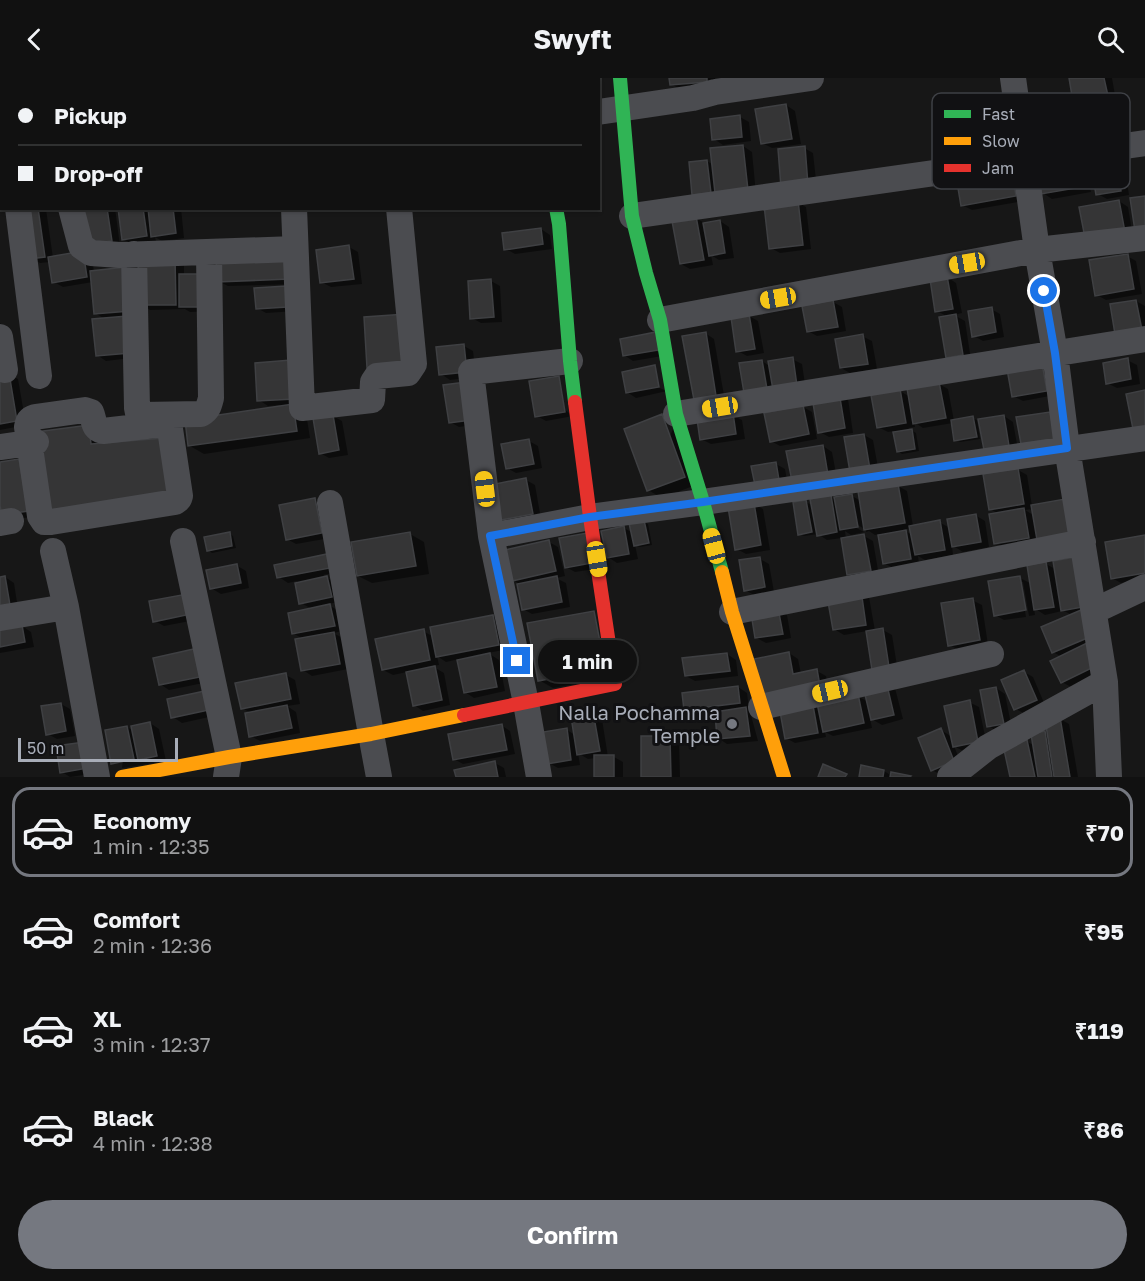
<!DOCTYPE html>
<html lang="en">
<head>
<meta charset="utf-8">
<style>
	:root { --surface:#111; --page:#1e1f1f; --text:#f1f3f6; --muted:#9c9d9f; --line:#303131; --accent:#757880 }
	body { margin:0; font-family:"Golos Text",sans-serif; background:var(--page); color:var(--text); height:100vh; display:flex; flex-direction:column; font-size:22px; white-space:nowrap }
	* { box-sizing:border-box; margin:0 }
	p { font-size:20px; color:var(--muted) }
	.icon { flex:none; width:33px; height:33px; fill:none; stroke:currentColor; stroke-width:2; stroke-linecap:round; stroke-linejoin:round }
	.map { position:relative; height:699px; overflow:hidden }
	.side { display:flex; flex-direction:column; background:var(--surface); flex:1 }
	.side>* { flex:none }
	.hud { position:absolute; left:0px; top:0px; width:600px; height:132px; box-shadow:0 2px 4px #0004,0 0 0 2px var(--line); display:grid; align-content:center; height:132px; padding:0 18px; background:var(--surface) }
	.scale { position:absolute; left:18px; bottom:15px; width:160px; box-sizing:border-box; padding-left:6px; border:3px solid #a8adb8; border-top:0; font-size:16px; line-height:21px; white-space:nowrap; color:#a8adb8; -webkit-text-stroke:4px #111113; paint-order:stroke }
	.end { position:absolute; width:27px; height:27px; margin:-14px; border:8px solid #1a73e8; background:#fff; box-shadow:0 0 0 3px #fff }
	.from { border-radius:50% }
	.bubble { position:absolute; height:42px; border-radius:21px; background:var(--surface); box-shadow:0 2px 4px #0004,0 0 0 2px var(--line); font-size:20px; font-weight:700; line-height:42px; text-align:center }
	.car { position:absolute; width:18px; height:36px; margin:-18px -9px; border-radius:8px; box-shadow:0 0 4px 2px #0007; background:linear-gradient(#f5c518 24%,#345 0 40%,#f5c518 0 76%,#345 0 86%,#f5c518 0) }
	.hud b { display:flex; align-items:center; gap:21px; height:57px; font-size:22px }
	.hud b+b { border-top:2px solid var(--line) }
	.hud i { width:15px; height:15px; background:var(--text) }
	ul { padding:10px 0 0; list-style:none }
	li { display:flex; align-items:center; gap:18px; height:90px; margin:0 12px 9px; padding:0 6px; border:3px solid transparent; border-radius:18px }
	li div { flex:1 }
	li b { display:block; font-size:22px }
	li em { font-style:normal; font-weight:700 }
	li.on { border-color:var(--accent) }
	li>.icon { width:54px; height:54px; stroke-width:1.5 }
	.button { display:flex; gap:12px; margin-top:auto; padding:12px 18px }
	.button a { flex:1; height:69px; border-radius:36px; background:var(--accent); color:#fff; font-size:24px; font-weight:700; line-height:69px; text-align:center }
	header { display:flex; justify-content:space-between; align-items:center; height:78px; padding:0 18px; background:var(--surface); font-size:27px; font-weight:700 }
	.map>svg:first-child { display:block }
	.shadow { fill:#0007; fill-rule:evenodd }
	.building { fill:#353536; stroke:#3f4043; stroke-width:1.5 }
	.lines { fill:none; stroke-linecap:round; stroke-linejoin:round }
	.street { stroke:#4b4c50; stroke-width:26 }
	.fast { stroke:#30b455; stroke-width:14 }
	.slow { stroke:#ff9f0a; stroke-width:14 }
	.jam { stroke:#e5322d; stroke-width:14 }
	.route { stroke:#1a73e8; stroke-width:8 }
	.poi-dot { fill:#757880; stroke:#111113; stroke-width:2 }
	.labels { text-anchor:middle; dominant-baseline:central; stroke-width:6; stroke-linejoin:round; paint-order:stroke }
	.poi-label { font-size:20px; fill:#a8adb8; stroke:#111113; text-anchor:end }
	.key { fill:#111113; stroke:#3e4045; stroke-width:1.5 }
	.key-label { font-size:16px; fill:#a8adb8 }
</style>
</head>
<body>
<header><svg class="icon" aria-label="back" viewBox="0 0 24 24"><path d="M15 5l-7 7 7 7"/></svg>Swyft<svg class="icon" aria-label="search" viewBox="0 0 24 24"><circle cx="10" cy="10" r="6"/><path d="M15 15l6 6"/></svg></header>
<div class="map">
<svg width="1145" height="699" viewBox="0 0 1145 699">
	<rect width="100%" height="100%" fill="#171717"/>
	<path class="shadow" d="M670,0H715L716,8L680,11L671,6Z
		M1070,0H1112L1116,23L1110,24L1119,29L1124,61L1092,67L1084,28L1075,23Z
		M786,27L795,33L801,66L772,70L762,65Z
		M740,39L749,44L751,63L723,67L714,61Z
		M743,68L752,74L756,116H694L707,83L713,87Z
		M804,70L813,75L817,111L792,114Z
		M1114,78L1124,83L1129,117L1107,121L1098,116Z
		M1010,80L1024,123L972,132L962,127L996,105Z
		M1077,83L1086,88L1091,114L1052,121L1043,115Z
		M1119,123L1128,129L1133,159L1095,165Z
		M797,124L806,129L811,171L780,175L771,170Z
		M23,130L46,131L53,180H92L94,194L126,191L139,279L106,283L97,277L105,241L95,235L93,204L63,209L54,204L50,184L40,185L30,180Z
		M79,130H115L120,168L93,171Z
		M119,130H181L184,160L162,163L155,159L156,163L133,166L123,161Z
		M696,140L706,146L720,143L729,149L734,180L719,182L711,177L713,187L690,191L681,186Z
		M541,151L550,157L552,171L515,176L506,171Z
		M349,169L358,174L362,206L331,209L321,204Z
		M288,178L298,206L228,208L218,203Z
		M1127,178L1136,183L1142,216L1106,222L1097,217Z
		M140,182L184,187V197L216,233L190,234L185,231L150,232L141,227Z
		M947,199L956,205L962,235L954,237L965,243L971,282L947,279L948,239L937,233Z
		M491,203L500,208L502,244L481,245L472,240Z
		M256,211L296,233L266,235L257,230Z
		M1136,223L1145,228V263L1118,261Z
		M833,224L842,229L846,253L817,258L808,253Z
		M991,231L1000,236L1004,259L983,263L974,258Z
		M749,238L758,243L764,275L747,278L738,273Z
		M0,245L1,246L9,293L5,294L18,301L26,347L0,352Z
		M705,255L714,261L725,323L704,327Z
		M862,258L872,263L877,291L850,295L841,290Z
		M621,262L668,277L633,283L624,277Z
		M464,268L473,273L476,299L450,302L441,296Z
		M792,281L802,286L806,313L755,319L762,283L771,289Z
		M1127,282L1137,287L1140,306L1117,310L1107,305Z
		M256,286L306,335L310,360L204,376L190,368L280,329V327L268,328L259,322Z
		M1042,287L1051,292L1055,317L1023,323L1013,318Z
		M623,295L667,313L636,320L627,314Z
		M531,305L573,338L546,343L537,338Z
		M939,306L948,311L954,343L972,340L977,342L980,361L960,364L956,362L953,345L923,350L914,344L915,349L908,350L916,355L919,373L902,376L898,373L894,353L888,354L878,349L900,313L910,319Z
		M445,308L479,346L459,349L450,344Z
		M814,320L848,321L853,355L829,359L820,354Z
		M803,329L812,334L817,361L780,368L771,363Z
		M732,337L742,342L745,361L711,366L701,361Z
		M333,338L342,343L348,377L329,380L320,375Z
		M1004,338L1013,344L1018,372L994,376Z
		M675,346L698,406L662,420L648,412Z
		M89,349L189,428L37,355Z
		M864,357L873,362L880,401L861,405Z
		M529,363L538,368L542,390L516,395L507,390Z
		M823,368L832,374L837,401L802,407Z
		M0,385L36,438L12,442L0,439Z
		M776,386L785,391L789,413L766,417Z
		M1018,392L1027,397L1032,428L1065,422L1074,428L1080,461L1048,467L1037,461L1038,464L1005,470L996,465L991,437L998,436L991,431L985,398ZM1033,431L1035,438L1025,432ZM1079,454V457L1045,463V460Z
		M526,402L535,407L541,441L511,446L502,441Z
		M898,408L907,413L913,448L939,444L950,450L975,437L985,443L989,469L963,474L952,467L953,477L925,482L918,478L919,486L893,490L884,485L879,456L875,457L869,453L866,454V452L853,444L851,447L864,454L851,457L845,453L846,461L864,458L873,463L879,498L858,502L849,496L842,460L827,462L818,456L804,458L799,456L806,424L813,428L831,419L834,421L852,418L861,423ZM911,450L913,457L903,452Z
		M315,421L324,426L330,460L296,466L287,461Z
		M754,426L763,431L770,472L746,476L737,471Z
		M644,444L648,446L652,467L640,469L635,467L638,481L617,485L608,479L624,450L633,455Z
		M229,455L233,458L236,470L212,475L208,472Z
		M410,456L424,464L429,496L372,505L358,498Z
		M1145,459V501L1121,505L1112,500Z
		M561,461L601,490L575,494L566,489Z
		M549,464L558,469L565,498L556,500L566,505L570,529L532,536L523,531L521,507L513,502Z
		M327,478L339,494L323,497L336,505L340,524L327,526L339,533L343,553L333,555L343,560L348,591L312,598L303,592V561L293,555L312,531L301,525L297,503L288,505L279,499Z
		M760,481L769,486L774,514L754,517L745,512Z
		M1075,481L1108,592L1071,609L1062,604V579L1053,574L1072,537L1062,532V533L1045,537L1034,530L1035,537L1029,538L1023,504H1020L1026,539L1004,542L995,537L1020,500L1032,506L1046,486L1055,491Z
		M236,487L246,493L249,510L221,516L211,510Z
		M5,499L14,505L18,531L0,535V500Z
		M829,519H869L875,553L883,552L892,557L898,594L874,591L867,553L844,557L834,551Z
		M972,522L982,527L988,567L959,572L950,567Z
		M151,524L200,541L164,548L155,543Z
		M778,532L787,537L791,560L766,565L757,560Z
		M493,538L502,544L508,571L488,575L499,582L505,613L474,620L465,614L459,581L446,584L437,578L439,587L432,588L444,595L450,627L423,633L414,627L407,594L393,597L383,592L423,553L434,559Z
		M529,546L618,598L553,610L539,602Z
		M22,548L31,554L34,569L0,575V553Z
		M194,573L208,604L169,612L160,606Z
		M789,575L798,581L801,596L817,593L826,598L829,613L772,624Z
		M727,576L736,582L738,598L695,603L686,598Z
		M1024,594L1033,599L1045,627L1025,636L1016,631Z
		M286,597L295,602L300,626L287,628L296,634L300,655L260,663L251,658V635L242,630Z
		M738,609L747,615L749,630L758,663L727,666L718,660L716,634L695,637L686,631Z
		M865,609L895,610L903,641L882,647L870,640L872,650L833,658L825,654L826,659L795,665L786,660L781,630L857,618L869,624Z
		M996,610L1005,616L1012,651L998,654L989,648Z
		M205,615L218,637L182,645L173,639Z
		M969,624L979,629L987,668L963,673L954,668L962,688L941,697L932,692L941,652L952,659Z
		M61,626L70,631L75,658L57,661L48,656Z
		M592,630L601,635L608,679H614L623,684V699H596V680L588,681L578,675L580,687L558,690L549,685L567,652L575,657Z
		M1060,641L1069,646L1078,699H1011L1026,663L1035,668L1045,655L1049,657Z
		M150,645L159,651L166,683L122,690L127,649L134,653Z
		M501,647L510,653L515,676L463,686L454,681Z
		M670,659L679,664L680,699H643L642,660Z
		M57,670L97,695L70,699L62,694Z
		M495,685L504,690L506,699H457Z
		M884,693L892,698V695L910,699H861Z"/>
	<path class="building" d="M669,0H707V4L670,7Z
		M1069,0H1104L1108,18L1073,24Z
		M786,26L792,61L761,66L755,31Z
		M740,37L742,59L712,62L710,41Z
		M743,67L748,112L715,115L710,70Z
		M805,68L808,107L781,109L778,71Z
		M1115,76L1121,113L1096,117L1090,80Z
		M1010,79L1016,118L961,128L958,110L994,104L990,82Z
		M1077,81L1082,109L1041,116L1037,88Z
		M707,82L711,115L692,117L689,84Z
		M1145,118V151L1135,153L1130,120Z
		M798,122L803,167L769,171L764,127Z
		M1119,122L1125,154L1085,160L1079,129Z
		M22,130H38L45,179L29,181Z
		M78,130H107L112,163L83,167Z
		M118,130H143L147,158L122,162Z
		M148,130H173L176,155L151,159Z
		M696,138L704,182L680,186L672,143Z
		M720,142L725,175L709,178L703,145Z
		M541,150L543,166L504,172L502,155Z
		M349,167L354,201L320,205L316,172Z
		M83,173L87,199L52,205L48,179Z
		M288,176L289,201L217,204L216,179Z
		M1128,176L1134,211L1095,218L1089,182Z
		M175,180L176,227H139L138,181Z
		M126,189L130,233L94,236L90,193Z
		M179,196H207V229H179Z
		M947,198L953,231L935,234L930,201Z
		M491,201L494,239L470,241L468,203Z
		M286,208L287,229L256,231L254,210Z
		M833,222L838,249L807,254L802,228Z
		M1136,222L1143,257L1116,262L1110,226Z
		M992,229L996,254L972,259L968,233Z
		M406,236L409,287L367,290L364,239Z
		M749,236L755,271L736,274L731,239Z
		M956,236L963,277L946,280L939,239Z
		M127,238L130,275L96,278L92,241Z
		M656,254L659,272L623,278L620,261Z
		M706,254L716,318L694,322L682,258Z
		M863,256L868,286L840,290L835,261Z
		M464,266L467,294L439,297L436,269Z
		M793,279L797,308L773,312L768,283Z
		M1128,280L1131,301L1106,306L1103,285Z
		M291,282L294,321L257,323L255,285Z
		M762,282L767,311L744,315L739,285Z
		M1042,285L1047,313L1012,319L1007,291Z
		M655,287L659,309L626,315L622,294Z
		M9,295L17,343L0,346V296Z
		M559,298L565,334L535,339L529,303Z
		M466,304L471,342L449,345L443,307Z
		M939,304L946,340L913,346L907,310Z
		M900,311L906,345L877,350L871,317Z
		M1145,312V354L1134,356L1126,316Z
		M839,314L845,350L818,355L812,319Z
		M293,326L297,353L188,368L185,342Z
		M803,327L809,356L770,364L764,335Z
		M1050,334L1055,361L1021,366L1016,339Z
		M733,335L736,356L700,362L697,341Z
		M662,336L685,399L647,413L624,351Z
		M333,337L339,372L319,376L313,340Z
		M1004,337L1009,368L984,372L978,341Z
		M973,338L977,359L954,363L951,342Z
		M89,347L91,366L164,360L172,418L47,432L36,354Z
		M912,351L915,371L897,374L893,354Z
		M864,356L871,397L851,400L844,359Z
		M529,361L534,386L506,391L501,366Z
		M823,367L828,397L792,403L786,373Z
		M19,381L28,433L2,437L0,428V384Z
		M776,384L780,408L756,412L751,388Z
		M1018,390L1024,426L989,432L983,396Z
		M526,400L533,436L501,442L495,406Z
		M898,406L905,445L864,452L858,413Z
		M852,416L858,449L840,452L834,419Z
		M831,417L837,454L817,458L810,421Z
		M315,420L322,455L286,462L279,427Z
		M1065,421L1071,457L1037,462L1031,427Z
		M806,422L812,454L798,457L793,424Z
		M754,425L761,467L735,472L728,429Z
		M1024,430L1029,460L994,466L989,436Z
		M976,436L981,464L952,469L947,441Z
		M644,442L649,465L634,468L629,445Z
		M940,442L945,472L915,477L909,448Z
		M624,448L629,476L607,480L601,453Z
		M906,452L911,481L883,486L878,457Z
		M230,454L232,468L207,473L204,459Z
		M410,454L416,488L357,498L351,464Z
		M587,455L592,485L565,490L559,460Z
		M864,456L871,493L847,497L841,460Z
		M1145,457V495L1111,501L1105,464Z
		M549,462L556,493L512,503L505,472Z
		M327,476L330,490L277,500L274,487Z
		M760,479L765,509L744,513L739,482Z
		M1075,479L1083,529L1061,533L1053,483Z
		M1046,484L1054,529L1034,532L1027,487Z
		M237,486L241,505L210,511L206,492Z
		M5,498L10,527L0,528V499Z
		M327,498L332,519L299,526L295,505Z
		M557,498L562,524L522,532L517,506Z
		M1020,498L1026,532L994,538L988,503Z
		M861,512L866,547L833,552L827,518Z
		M187,516L191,536L153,544L149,523Z
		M973,520L980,562L948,568L941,525Z
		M330,526L335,548L292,556L288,535Z
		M778,530L783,556L755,560L751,535Z
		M1081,532L1092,558L1052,575L1041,549Z
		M594,533L605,590L538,603L527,545Z
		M493,537L499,567L436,579L430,549Z
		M22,547L25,564L0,569V551Z
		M883,550L889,589L872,592L866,553Z
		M424,551L430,582L382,592L375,561Z
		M334,554L340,586L301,593L295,561Z
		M1089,564L1100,586L1061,605L1050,583Z
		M194,571L200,599L159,607L153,580Z
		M789,574L793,596L817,591L820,608L762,620L754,581Z
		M490,575L497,609L464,615L457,582Z
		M727,575L730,593L685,598L682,580Z
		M435,588L442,622L413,628L406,594Z
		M1024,592L1037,622L1014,632L1001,602Z
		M286,595L291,621L241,631L235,605Z
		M886,603L894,637L871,642L863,608Z
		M738,608L740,625L684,632L682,615Z
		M996,609L1004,646L987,649L980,612Z
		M205,613L209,632L171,640L167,621Z
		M858,616L864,645L823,654L817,625Z
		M812,622L818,655L785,661L779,628Z
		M970,622L978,664L953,669L944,628Z
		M61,625L66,653L46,657L41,628Z
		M287,627L292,650L249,659L245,635Z
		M592,628L600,673L577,677L570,632Z
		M746,629L750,658L717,661L715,634Z
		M1060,639L1070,699H1054L1045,641Z
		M150,644L157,678L138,682L131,648Z
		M502,646L507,672L453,682L448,656Z
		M127,648L134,681L111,686L105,652Z
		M567,650L571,682L547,686L543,654Z
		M941,650L954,683L931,693L918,660Z
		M1045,653L1052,699H1038L1031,656Z
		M641,658H670L671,699H641Z
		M1027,662L1035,699H1010L1003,667Z
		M84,664L88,690L60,695L56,668Z
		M594,677H614V699H594Z
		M495,683L498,699H456L454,692Z
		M823,686L847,696L845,699H818Z
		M861,687L884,692L883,699H859Z
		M891,694L911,698L910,699H890Z"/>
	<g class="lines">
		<path class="street" d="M80,0V2
			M283,0V2
			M366,0V2
			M538,0V2
			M1013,0L1037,172L1055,275L1067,370L1105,604L1109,699
			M598,34L693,20L715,14L811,0
			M0,111H2
			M18,130L39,298
			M71,130L81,168L91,175L120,177L295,171
			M294,130L302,330L372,322L373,304L377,298L408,295L414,286L399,130
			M632,138L1145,65
			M134,176L137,330L138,335L142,337L201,336C208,332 209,328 211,320L209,175
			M660,242L1037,172L1145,160
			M0,259L5,292
			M85,332L91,334C95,343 92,350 103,353L164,346H167L170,351L180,418L179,421L175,424L51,444H44L40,438L27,349C28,343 29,341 35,339Z
			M676,336L1145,261
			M0,369L36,364
			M330,425L371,656L379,699
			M0,445L11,443
			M491,458L590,439L703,424L1145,360
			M183,463L229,679L226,699
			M53,473L66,529L97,699
			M1094,533L1145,509
			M732,534L1083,464
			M0,540L66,529
			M761,629L991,576
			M539,699L526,625L491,458L471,294L570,283
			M950,699L988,669L1105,604"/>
		<path class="fast" d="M620,0L632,138L646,195L660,242L676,336L703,424L722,494
			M556,130L559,146L570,283L575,324"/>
		<path class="slow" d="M722,494L732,534L784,699
			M122,699L229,679L371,656L464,637"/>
		<path class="jam" d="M464,637L615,606L590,439L575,324"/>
	</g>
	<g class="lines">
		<path class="route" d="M517,583L490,458L590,439L703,424L1067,370L1055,275L1044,213"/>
	</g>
	<circle class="poi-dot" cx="732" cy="646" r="6"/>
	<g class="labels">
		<g class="poi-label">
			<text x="720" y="634">Nalla Pochamma<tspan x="720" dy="23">Temple</tspan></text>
		</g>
	</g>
	<rect x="932" y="15" width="198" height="96" rx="9" class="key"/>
	<rect x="944" y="32" width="27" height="8" fill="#30b455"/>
	<rect x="944" y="59" width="27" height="8" fill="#ff9f0a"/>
	<rect x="944" y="86" width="27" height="8" fill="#e5322d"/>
	<g class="key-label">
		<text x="982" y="42">Fast</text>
		<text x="982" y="69">Slow</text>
		<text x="982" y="96">Jam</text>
	</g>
</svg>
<div class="scale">50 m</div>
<i class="end from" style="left:1044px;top:213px"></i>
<i class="end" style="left:517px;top:583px"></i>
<div class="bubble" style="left:538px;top:562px;width:99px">1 min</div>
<i class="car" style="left:967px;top:185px;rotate:260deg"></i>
<i class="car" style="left:778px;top:220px;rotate:260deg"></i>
<i class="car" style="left:720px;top:329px;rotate:261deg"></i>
<i class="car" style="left:485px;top:411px;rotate:353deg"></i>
<i class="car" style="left:714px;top:468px;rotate:345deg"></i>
<i class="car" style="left:597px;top:481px;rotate:171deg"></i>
<i class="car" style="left:830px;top:613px;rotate:257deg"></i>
<div class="hud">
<b><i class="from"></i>Pickup</b>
<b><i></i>Drop-off</b>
</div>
</div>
<section class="side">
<ul>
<li class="on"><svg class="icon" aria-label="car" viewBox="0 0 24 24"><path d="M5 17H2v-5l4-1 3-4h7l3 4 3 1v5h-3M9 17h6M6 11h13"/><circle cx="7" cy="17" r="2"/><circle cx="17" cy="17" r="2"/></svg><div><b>Economy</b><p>1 min · 12:35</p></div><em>₹70</em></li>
<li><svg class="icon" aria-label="car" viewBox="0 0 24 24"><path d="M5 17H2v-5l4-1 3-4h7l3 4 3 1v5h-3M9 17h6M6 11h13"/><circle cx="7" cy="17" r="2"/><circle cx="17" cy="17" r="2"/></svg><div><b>Comfort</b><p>2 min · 12:36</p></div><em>₹95</em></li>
<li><svg class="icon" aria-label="car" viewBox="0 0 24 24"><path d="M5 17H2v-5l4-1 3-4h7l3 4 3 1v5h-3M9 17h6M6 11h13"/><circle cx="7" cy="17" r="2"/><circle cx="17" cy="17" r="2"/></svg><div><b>XL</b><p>3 min · 12:37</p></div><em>₹119</em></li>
<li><svg class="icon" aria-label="car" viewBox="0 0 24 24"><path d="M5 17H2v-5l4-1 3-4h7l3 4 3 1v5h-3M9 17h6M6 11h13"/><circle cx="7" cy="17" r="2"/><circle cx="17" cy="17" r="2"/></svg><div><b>Black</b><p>4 min · 12:38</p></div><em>₹86</em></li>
</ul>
<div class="button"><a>Confirm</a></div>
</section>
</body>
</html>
